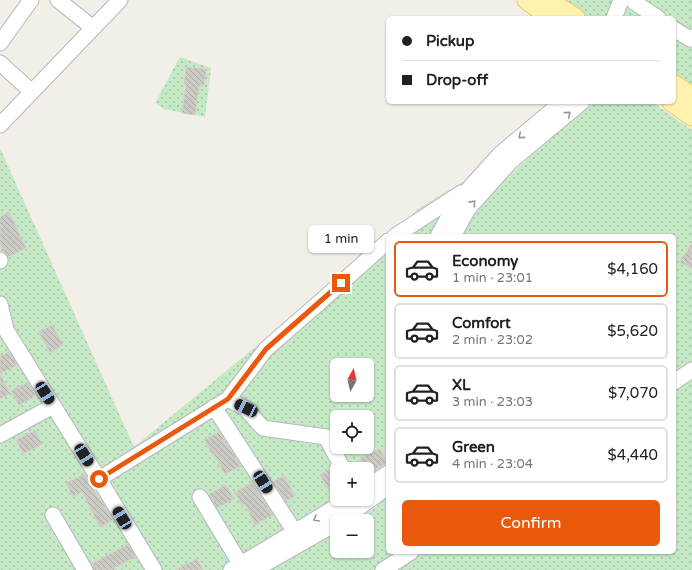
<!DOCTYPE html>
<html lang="en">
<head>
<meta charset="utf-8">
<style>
	:root { --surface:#fff; --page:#f2f2f2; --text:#202124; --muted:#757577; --line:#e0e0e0; --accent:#ea580c }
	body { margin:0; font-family:"Varela Round",sans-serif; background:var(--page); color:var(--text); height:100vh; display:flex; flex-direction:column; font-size:15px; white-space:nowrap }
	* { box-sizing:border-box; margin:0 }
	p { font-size:13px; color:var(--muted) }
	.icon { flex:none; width:22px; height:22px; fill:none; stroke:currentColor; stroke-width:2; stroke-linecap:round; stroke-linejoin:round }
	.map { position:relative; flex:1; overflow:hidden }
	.panel { position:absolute; left:386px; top:234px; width:290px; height:320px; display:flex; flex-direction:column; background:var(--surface); border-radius:6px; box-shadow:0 1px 3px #0004 }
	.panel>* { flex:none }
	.hud { position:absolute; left:386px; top:16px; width:290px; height:88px; border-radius:6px; box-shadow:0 1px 3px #0004; display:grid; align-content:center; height:88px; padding:0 16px; background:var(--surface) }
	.needle { width:26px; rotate:8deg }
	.controls { position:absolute; left:330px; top:358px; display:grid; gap:8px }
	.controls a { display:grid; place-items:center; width:44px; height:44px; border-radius:6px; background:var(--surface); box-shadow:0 1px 3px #0004; font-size:20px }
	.end { position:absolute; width:18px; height:18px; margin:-9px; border:5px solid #ea580c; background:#fff; box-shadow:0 0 0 2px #fff }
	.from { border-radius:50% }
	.bubble { position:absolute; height:28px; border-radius:6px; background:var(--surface); box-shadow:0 1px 3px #0004; font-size:13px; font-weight:600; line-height:28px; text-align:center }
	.car { position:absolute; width:12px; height:24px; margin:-12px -6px; border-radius:5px; box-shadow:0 0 3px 1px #0007; background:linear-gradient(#222 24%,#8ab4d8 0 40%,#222 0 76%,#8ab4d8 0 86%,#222 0) }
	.hud b { display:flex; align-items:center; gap:14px; height:38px; font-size:15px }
	.hud b+b { border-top:1px solid var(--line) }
	.hud i { width:10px; height:10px; background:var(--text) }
	ul { padding:7px 0 0; list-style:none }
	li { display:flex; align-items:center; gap:12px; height:56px; margin:0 8px 6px; padding:0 8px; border:2px solid var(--line); border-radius:6px }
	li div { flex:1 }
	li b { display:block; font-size:15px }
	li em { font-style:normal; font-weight:600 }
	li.selected { border-color:var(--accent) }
	li>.icon { width:36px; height:36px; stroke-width:1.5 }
	.cta { display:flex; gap:8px; margin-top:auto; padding:8px 16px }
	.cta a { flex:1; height:46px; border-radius:6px; background:var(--accent); color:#fff; font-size:16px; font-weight:600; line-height:46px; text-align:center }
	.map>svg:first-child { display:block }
	.grass { fill:url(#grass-dots); fill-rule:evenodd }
	.building { fill:url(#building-back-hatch); stroke:#d6d1c6 }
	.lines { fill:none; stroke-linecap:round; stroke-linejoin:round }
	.minor-casing { stroke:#b5b8bc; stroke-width:17 }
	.major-casing { stroke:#f2c960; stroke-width:21 }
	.minor { stroke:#fff; stroke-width:15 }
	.major { stroke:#fff2af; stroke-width:19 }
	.oneway { stroke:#979a9d }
	.route { stroke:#ea580c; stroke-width:5 }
</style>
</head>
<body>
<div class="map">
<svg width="692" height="570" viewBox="0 0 692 570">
	<defs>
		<pattern id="grass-dots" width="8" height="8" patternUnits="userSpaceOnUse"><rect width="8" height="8" fill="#c5e8c5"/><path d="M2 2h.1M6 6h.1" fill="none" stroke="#a3c0a4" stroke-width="1.8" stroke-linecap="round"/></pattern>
		<pattern id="building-back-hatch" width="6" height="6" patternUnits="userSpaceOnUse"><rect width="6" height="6" fill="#cccac5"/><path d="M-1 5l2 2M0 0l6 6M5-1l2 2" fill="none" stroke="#a9a8a4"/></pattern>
	</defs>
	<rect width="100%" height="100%" fill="#f1efe8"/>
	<path class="grass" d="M561,0H616L609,18H589Z
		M630,0H692V86L674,74V18H623Z
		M180,57L211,68L205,117L164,109L155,103Z
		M595,102H652L692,130V375L674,387V236H461C493,181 547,143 595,102Z
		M0,148L134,447L309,303L421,207L466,180L432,236H388V464L387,466L367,481V469H347L328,435L264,426L228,396L100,475L9,329L0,298ZM337,365H367V395H337ZM337,417H367V447H337Z
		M4,334L150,570H0V336Z
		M692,377V570H267L337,530V551H367V521H351L376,507L388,496V552H674V388Z
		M228,402L262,431L324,441L337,469V499L295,526L218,408Z
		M213,410L290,529L223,570H157L103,480Z"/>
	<path class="building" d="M186,67L206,69L204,86H199L195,115L182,113L186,84H184Z
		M9,212L26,248L8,257L0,245V217Z
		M692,242V269L680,262Z
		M52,325L63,345L50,353L39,332Z
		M9,352L17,365L0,374V356Z
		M0,374L10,393L0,399Z
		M28,382L36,396L19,405L11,391Z
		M35,430L42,444L23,454L16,440Z
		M219,432L241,466L225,474L213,453L212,454L204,440Z
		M380,449L387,463L368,473L367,469H366L360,459Z
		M332,468L337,475V496L333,498L320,475Z
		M85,474L100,500H101L113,520L100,527L82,492L73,497L66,483Z
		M284,476L295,496L286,501L273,482Z
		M252,483L273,515L255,525L245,504L242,506L235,492Z
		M226,485L234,499L217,508L209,494Z
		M128,544L136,557L115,567L117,570H94L92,564Z
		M197,559L203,570H175Z"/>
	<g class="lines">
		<defs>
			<path id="minor" d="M58,0L93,28
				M634,2L658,18
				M614,18L621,0
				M674,29L690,39L692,37
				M0,43L31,0
				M0,63L32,92
				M0,125L120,0
				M395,236L461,193
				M438,236L457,202L500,154L562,102
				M453,236L468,209L510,162L582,102
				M0,260V261
				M0,304L6,330L99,479L154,570
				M674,382L692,370
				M228,399L245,408L263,428L326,437L343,469
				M214,407L302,543
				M0,435L53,406
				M99,479L228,399L266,349L320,302L388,241
				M367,487L388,473
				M200,497L244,570
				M53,515L85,570
				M340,521L388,487
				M231,570L349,499
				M254,570L337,523
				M383,570L411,552"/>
			<path id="major" d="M527,0L552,18
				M547,0L575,18
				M674,85L692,97
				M672,102L692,116"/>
		</defs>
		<use href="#minor" class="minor-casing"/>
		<use href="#major" class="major-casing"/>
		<use href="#minor" class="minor"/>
		<use href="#major" class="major"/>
	</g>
	<defs><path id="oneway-chevron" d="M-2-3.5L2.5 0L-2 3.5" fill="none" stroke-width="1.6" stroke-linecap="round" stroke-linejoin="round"/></defs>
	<g class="oneway">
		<use href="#oneway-chevron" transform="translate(568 114) rotate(-40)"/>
		<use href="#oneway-chevron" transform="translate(521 136) rotate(140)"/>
		<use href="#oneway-chevron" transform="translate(473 203) rotate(-48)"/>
		<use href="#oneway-chevron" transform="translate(316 519) rotate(149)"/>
	</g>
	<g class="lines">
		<path class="route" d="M99,479L228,399L266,349L341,283"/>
	</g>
</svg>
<div class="controls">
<a><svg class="needle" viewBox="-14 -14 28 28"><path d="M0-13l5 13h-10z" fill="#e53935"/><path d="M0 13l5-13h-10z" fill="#757577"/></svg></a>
<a><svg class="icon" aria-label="locate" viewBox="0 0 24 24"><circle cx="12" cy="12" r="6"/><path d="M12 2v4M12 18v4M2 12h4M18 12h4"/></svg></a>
<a>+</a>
<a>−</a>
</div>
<i class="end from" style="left:99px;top:479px"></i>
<i class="end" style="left:341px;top:283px"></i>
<div class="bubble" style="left:308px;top:225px;width:66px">1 min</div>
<i class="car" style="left:45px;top:393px;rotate:148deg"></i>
<i class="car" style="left:246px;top:408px;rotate:296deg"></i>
<i class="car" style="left:84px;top:455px;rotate:148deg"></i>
<i class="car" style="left:263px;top:482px;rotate:147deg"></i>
<i class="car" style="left:122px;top:518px;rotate:329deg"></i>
<div class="hud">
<b><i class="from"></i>Pickup</b>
<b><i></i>Drop-off</b>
</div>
<section class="panel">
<ul>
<li class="selected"><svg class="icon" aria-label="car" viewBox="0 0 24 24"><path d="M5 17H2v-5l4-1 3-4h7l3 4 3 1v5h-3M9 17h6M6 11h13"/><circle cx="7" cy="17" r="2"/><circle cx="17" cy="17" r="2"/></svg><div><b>Economy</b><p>1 min · 23:01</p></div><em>$4,160</em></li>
<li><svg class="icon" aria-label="car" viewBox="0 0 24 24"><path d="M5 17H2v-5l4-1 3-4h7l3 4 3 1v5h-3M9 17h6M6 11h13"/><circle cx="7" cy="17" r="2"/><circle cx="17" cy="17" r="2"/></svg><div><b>Comfort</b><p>2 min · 23:02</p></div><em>$5,620</em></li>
<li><svg class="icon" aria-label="car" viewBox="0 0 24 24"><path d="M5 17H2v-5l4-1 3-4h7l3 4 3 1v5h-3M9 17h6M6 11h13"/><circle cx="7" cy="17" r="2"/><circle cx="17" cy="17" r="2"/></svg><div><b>XL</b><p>3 min · 23:03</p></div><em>$7,070</em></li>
<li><svg class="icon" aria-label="car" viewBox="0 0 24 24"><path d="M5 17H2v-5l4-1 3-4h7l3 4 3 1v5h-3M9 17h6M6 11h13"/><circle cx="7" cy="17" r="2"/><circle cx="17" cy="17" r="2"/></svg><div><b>Green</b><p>4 min · 23:04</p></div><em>$4,440</em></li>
</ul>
<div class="cta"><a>Confirm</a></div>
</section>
</div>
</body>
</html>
